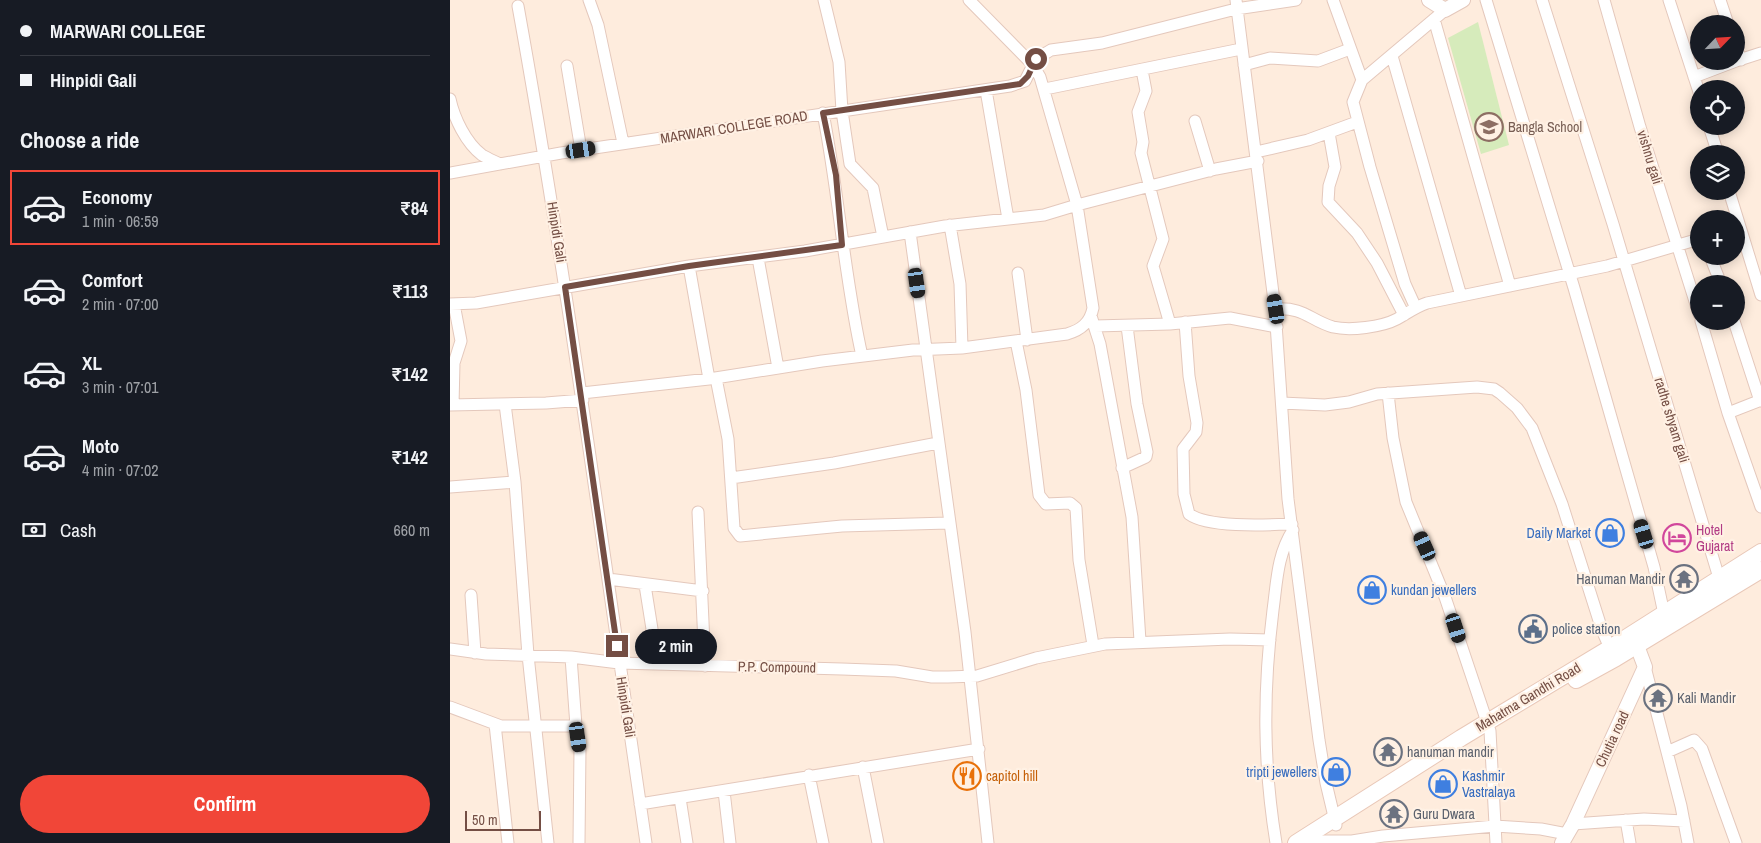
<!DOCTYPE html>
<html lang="en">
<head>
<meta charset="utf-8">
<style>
	:root { --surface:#171b24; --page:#20242c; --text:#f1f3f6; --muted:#9ea1a6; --line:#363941; --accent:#f14638 }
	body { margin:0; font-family:"Archivo Narrow",sans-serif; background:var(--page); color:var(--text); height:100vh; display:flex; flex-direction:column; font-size:19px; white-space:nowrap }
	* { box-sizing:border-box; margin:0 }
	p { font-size:16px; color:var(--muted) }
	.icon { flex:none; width:28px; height:28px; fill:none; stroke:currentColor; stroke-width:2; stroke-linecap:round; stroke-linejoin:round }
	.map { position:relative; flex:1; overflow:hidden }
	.sheet { display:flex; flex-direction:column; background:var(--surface); width:450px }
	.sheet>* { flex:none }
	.top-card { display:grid; align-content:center; height:110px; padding:0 20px; background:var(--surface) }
	.needle { width:32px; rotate:65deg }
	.buttons { position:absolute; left:1240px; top:15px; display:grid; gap:10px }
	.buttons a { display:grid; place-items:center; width:55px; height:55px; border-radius:50%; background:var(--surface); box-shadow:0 2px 12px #0003; font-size:25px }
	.scale { position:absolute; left:15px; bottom:12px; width:76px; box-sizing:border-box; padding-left:5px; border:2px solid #744e44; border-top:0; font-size:14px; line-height:18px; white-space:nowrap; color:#744e44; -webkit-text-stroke:4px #fff1e4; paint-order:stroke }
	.end { position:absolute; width:22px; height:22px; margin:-11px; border:6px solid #744e44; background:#fff; box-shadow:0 0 0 2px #fff }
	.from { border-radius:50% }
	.bubble { position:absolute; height:35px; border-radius:18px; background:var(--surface); box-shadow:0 2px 12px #0003; font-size:16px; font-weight:700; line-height:35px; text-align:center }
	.car { position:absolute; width:15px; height:30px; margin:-15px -8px; border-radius:6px; box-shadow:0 0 4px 1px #0007; background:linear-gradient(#222 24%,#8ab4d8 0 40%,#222 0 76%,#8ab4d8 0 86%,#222 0) }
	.top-card b { display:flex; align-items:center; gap:18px; height:48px; font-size:19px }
	.top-card b+b { border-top:1px solid var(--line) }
	.top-card i { width:12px; height:12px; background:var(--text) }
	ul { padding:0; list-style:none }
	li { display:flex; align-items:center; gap:15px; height:75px; margin:0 10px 8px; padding:0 10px; border:2px solid transparent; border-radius:0px }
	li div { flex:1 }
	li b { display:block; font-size:19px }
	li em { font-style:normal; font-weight:700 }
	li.active { border-color:var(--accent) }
	li>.icon { width:45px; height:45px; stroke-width:1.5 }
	h2 { padding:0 20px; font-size:22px; line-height:60px }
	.pay { display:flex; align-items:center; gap:12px; height:55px; padding:0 20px; font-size:19px }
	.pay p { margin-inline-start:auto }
	.cta { display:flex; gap:10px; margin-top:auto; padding:10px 20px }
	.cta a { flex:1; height:58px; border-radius:30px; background:var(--accent); color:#fff; font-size:20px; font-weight:700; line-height:58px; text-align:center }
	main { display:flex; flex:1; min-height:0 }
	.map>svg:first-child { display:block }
	.green { fill:#d6ebbb }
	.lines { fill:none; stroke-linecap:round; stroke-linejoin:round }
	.minor-casing { stroke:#e4c8bc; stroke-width:13 }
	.tertiary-casing { stroke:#e4c8bc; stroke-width:16 }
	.secondary-casing { stroke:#e9c8b8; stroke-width:18 }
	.minor { stroke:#fff; stroke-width:11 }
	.tertiary { stroke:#fff; stroke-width:14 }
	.secondary { stroke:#fff; stroke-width:16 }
	.route { stroke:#744e44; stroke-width:6 }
	.labels { text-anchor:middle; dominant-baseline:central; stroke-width:4.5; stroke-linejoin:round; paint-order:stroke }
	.street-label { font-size:14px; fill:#744e44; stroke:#fff1e4 }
	.education-label { font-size:14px; fill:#785e54; stroke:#fff1e4; text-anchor:start }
	.hotel-label { font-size:14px; fill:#b23c85; stroke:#fff1e4; text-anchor:start }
	.shop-label { font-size:14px; fill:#366cbe; stroke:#fff1e4; text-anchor:end }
	.worship-label { font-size:14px; fill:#5b616d; stroke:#fff1e4; text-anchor:start }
	.service-label { font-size:14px; fill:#4e5e75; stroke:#fff1e4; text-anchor:start }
	.food-label { font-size:14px; fill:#c56008; stroke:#fff1e4; text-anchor:start }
</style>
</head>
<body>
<main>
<section class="sheet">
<div class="top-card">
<b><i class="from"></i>MARWARI COLLEGE</b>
<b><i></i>Hinpidi Gali</b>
</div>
<h2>Choose a ride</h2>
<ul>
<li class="active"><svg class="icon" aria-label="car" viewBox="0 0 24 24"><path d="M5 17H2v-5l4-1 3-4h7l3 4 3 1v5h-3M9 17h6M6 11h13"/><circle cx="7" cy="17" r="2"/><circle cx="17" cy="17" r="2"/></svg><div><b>Economy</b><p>1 min · 06:59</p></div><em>₹84</em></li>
<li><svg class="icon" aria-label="car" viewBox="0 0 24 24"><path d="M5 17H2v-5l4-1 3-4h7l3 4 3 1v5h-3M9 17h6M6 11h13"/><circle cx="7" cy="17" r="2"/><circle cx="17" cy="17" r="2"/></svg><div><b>Comfort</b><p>2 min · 07:00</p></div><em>₹113</em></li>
<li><svg class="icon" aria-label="car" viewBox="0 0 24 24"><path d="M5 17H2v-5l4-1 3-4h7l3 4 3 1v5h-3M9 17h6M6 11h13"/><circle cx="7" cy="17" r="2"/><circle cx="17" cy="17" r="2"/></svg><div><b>XL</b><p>3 min · 07:01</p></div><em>₹142</em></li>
<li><svg class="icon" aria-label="car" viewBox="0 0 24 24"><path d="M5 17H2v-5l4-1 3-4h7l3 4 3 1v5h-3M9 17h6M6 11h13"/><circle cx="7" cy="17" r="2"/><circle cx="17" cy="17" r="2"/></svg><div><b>Moto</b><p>4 min · 07:02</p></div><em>₹142</em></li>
</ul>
<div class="pay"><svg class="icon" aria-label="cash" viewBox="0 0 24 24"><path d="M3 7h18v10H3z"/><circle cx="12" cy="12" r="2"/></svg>Cash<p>660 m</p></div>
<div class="cta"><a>Confirm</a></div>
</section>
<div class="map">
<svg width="1311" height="843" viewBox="0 0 1311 843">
	<rect width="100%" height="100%" fill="#feecdd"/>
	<path class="green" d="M1028,22L1059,145L1031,154L998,38Z"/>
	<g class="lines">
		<defs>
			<path id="minor" d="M139,0L148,25L173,143
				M374,0L389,62L392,111L400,164L423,188L433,237
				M519,0L583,65L590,77L627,205L766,169L808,161
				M786,0L825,309L838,499L869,740L876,783L886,825
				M883,0L912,80
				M1036,0L1124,288L1204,567L1214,614
				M1092,0L1163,224L1269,578
				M1154,0L1190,127L1249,314
				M1219,0L1249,92
				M1270,0L1278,24
				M68,6C118,284 155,564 196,843
				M984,19L1060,286
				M1286,47L1291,60
				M942,56L1011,296
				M1286,61L1311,53
				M794,65L820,58L868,61L900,49
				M117,66L131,150
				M692,70L696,91L688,112L693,142L691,153L713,239L703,266L720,324
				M1244,77L1286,61
				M595,89L791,49
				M536,90L558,219
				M0,99C4,118 16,143 32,155C37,158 44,161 50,164
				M373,113C389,194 394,276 412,356
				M745,121L760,171
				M1259,126L1268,154
				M879,133L885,167L879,186L878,202L907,233L927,263L954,315
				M806,152L858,140L907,122
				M0,173L111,153L560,86L575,81L586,59L601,50L652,43L786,9L846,0
				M1279,191L1311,295
				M500,225L510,284L512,348
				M460,232L515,632L538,843
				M1260,256L1271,284
				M308,258L328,368
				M239,266L259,379
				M568,273L577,340
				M0,304L26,303L239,266L355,251L495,226L594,215L627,205L643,308C640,323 631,330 617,334L512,348L463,350L372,361L259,379L132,393
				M965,306L955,284L920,167L903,102L912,80L995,10
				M825,309C855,307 859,320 883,327C900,331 932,327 947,319C958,313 965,307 977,303L1157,266L1249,239
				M641,316L650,344L682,517L690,641
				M1251,321L1278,413L1311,507
				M1284,321L1310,401
				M735,322L739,376L747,423L746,432L733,449L734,494L739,514C758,528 817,525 842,524
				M645,326L720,324L780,318L827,327
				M566,341L576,390L589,495L596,504L620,503L626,508L629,560L643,645
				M266,378L278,439L284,528L290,536L392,526L498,523
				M938,393L943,438L956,502L995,597L1040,731L1046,843
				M832,403L875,405L899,402L927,394L1027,387L1044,389L1050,393L1067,408L1082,428L1112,504L1152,630L1160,648
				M55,404L65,482L78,655L98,843
				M0,405L96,403L133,400
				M3,405L4,363L11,341L4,304
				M1278,413L1311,400
				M672,468L696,457L697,452L687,404L677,326
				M281,478L384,463L488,443
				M0,487L65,482
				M248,512L255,666
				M158,579L253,591
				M195,585L202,629L198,664
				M21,595L25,653
				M0,649L36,654L121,657L169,663L392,669L446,671L482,677H498L527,676L586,658L655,644L780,639L820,640
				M121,657L126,726L130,748L129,843
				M1195,667L1231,806L1238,843
				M0,707L51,726H126
				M45,724L58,843
				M1217,752L1244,740L1252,749L1286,843
				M413,767L428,843
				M359,775L373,843
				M274,791L280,843
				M230,798L237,843
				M190,804L529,749
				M1176,820L1180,843
				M1123,824L1194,819L1234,821
				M865,841H902L933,836L1045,826L1091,829L1117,834
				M826,843C813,763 813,691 823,610C827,581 827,555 843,530"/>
			<path id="tertiary" d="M979,0L995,10L1013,0
				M1112,843L1123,824L1195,667L1183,635"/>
			<path id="secondary" d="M1126,680L1166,658L1311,570
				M846,843L1011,738L1160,648L1311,552"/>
		</defs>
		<use href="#minor" class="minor-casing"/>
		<use href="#tertiary" class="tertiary-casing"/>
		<use href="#secondary" class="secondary-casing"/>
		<use href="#minor" class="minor"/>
		<use href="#tertiary" class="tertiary"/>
		<use href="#secondary" class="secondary"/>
	</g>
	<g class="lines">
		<path class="route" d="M167,646L115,287L239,266L392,245L386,175L373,113L570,84L578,76L586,59"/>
	</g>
	<defs>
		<symbol id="school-ring" viewBox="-11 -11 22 22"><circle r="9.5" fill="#fff1e4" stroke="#8d6e63" stroke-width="1.5"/><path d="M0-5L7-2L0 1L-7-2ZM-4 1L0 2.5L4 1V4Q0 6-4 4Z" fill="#8d6e63"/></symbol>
		<symbol id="shop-ring" viewBox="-11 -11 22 22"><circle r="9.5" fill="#fff1e4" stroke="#3f7fe0" stroke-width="1.5"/><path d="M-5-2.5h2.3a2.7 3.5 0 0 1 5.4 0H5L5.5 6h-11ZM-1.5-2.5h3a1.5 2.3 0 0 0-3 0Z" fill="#3f7fe0"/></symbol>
		<symbol id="hotel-ring" viewBox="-11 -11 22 22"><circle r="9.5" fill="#fff1e4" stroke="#d1479c" stroke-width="1.5"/><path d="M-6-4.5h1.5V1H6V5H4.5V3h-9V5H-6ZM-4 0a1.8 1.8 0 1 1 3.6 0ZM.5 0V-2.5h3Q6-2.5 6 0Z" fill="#d1479c"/></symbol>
		<symbol id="temple-ring" viewBox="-11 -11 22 22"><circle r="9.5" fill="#fff1e4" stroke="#6b7280" stroke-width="1.5"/><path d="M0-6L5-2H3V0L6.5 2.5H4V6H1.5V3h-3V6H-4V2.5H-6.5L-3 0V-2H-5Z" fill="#6b7280"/></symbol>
		<symbol id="civic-ring" viewBox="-11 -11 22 22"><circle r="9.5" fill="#fff1e4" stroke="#5c6f8a" stroke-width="1.5"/><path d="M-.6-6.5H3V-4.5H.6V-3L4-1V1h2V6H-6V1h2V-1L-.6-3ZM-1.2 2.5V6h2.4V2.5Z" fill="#5c6f8a"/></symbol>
		<symbol id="restaurant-ring" viewBox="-11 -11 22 22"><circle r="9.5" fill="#fff1e4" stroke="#e8710a" stroke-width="1.5"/><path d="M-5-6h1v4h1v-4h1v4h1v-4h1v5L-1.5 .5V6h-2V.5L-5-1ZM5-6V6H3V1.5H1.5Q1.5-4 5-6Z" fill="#e8710a"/></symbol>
	</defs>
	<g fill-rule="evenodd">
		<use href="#school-ring" x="1023" y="111" width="32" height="32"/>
		<use href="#shop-ring" x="1144" y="517" width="32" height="32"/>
		<use href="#hotel-ring" x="1211" y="522" width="32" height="32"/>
		<use href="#temple-ring" x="1218" y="563" width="32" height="32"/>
		<use href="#shop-ring" x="906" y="574" width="32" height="32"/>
		<use href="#civic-ring" x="1067" y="613" width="32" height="32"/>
		<use href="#temple-ring" x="1192" y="682" width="32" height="32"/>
		<use href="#temple-ring" x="922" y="736" width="32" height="32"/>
		<use href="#shop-ring" x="870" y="756" width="32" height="32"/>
		<use href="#restaurant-ring" x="501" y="760" width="32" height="32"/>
		<use href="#shop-ring" x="977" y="768" width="32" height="32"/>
		<use href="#temple-ring" x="928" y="798" width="32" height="32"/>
	</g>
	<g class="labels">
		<g class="street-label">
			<text transform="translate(284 127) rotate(-9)">MARWARI COLLEGE ROAD</text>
			<text transform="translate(1200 157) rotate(73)">vishnu gali</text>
			<text transform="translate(107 232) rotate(81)">Hinpidi Gali</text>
			<text transform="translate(1222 420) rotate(73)">radhe shyam gali</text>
			<text transform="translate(327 667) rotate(1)">P.P. Compound</text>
			<text transform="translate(1078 697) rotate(-31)">Mahatma Gandhi Road</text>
			<text transform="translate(176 707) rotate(81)">Hinpidi Gali</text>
			<text transform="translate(1162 739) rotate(-65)">Chutia road</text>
		</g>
		<g class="education-label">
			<text x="1058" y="127">Bangla School</text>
		</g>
		<g class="hotel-label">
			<text x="1246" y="530">Hotel<tspan x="1246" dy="16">Gujarat</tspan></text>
		</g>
		<g class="shop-label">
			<text x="1141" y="533">Daily Market</text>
			<text x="941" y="590" text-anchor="start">kundan jewellers</text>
			<text x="867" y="772">tripti jewellers</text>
			<text x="1012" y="776" text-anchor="start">Kashmir<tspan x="1012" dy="16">Vastralaya</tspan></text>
		</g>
		<g class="worship-label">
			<text x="1215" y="579" text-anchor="end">Hanuman Mandir</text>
			<text x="1227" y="698">Kali Mandir</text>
			<text x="957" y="752">hanuman mandir</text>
			<text x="963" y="814">Guru Dwara</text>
		</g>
		<g class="service-label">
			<text x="1102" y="629">police station</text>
		</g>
		<g class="food-label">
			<text x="536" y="776">capitol hill</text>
		</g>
	</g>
</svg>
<div class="buttons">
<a><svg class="needle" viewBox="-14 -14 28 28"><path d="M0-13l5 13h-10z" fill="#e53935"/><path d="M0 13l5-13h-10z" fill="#9ea1a6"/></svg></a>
<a><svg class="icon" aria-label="locate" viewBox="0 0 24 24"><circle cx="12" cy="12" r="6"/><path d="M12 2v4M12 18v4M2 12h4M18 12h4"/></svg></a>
<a><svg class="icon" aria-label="layers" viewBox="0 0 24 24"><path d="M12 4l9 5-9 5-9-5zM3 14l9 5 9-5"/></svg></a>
<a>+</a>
<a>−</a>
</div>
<div class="scale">50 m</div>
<i class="end from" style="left:586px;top:59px"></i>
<i class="end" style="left:167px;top:646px"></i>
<div class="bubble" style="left:185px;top:629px;width:82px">2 min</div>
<i class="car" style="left:131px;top:150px;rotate:81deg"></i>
<i class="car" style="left:467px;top:283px;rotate:172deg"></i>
<i class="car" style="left:826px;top:309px;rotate:351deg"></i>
<i class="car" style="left:1194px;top:534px;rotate:343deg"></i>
<i class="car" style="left:975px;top:546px;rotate:336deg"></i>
<i class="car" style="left:1006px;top:628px;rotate:162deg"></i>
<i class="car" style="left:128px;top:737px;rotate:172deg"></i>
</div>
</main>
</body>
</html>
